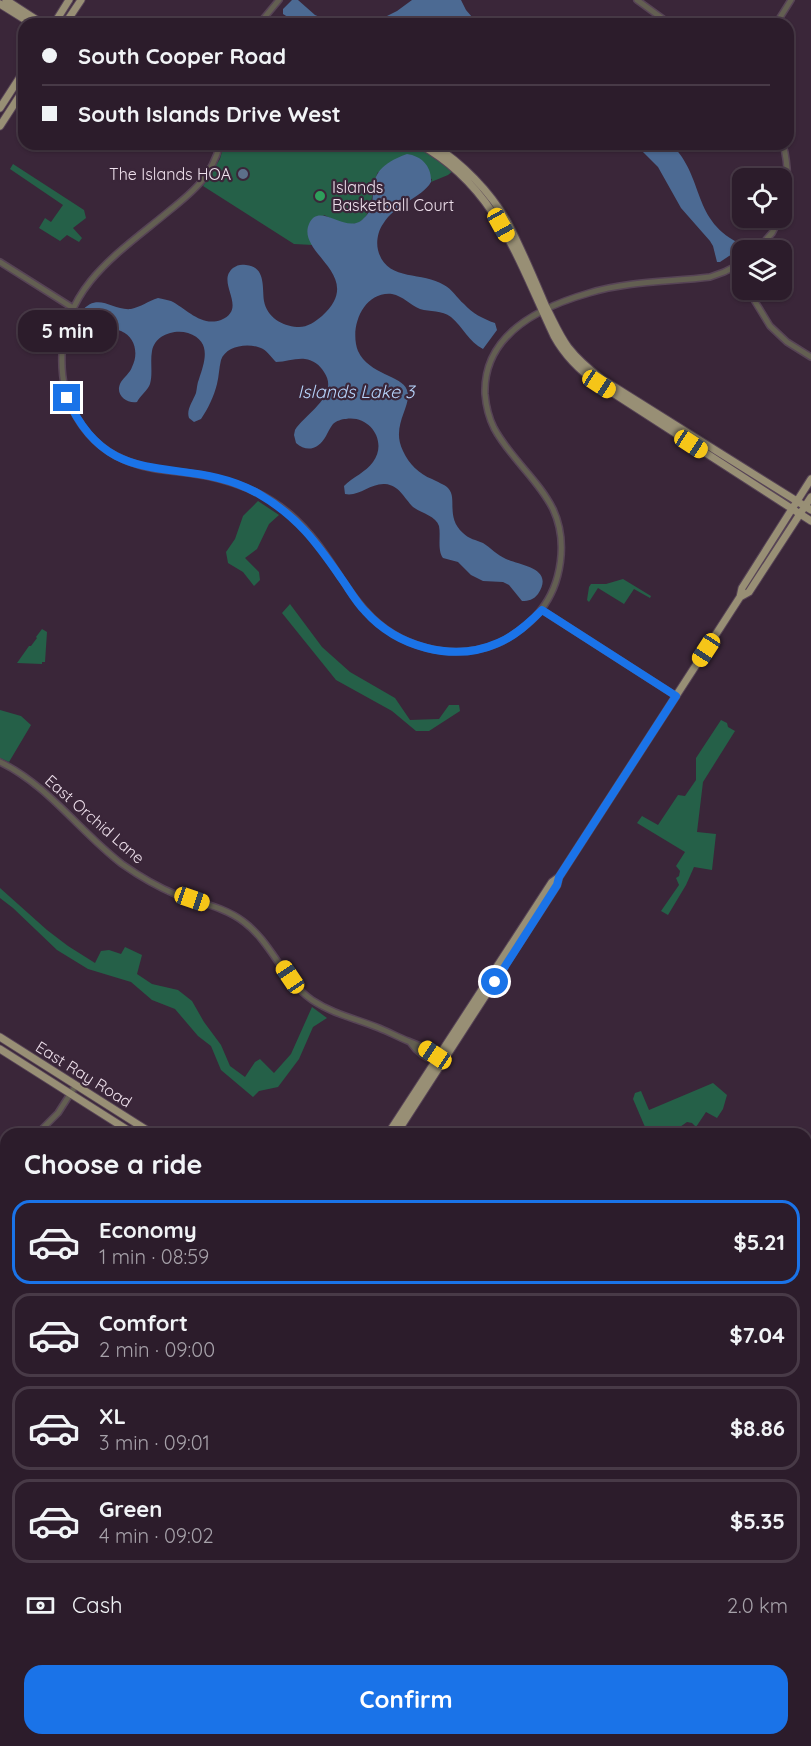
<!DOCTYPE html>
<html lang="en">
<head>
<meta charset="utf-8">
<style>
	:root { --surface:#2c1c2b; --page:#382937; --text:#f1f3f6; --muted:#a6a1a9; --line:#483a47; --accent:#1a73e8 }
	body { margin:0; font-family:Quicksand,sans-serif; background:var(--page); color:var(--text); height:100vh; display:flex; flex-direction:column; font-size:22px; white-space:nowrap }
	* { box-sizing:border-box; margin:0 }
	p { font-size:20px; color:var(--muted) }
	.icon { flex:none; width:33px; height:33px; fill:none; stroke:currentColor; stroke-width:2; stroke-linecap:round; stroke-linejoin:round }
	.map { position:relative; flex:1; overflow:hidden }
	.drawer { position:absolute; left:0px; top:1128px; width:812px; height:618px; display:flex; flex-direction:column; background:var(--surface); border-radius:18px 18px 0 0; box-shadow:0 2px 4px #0004,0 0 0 2px var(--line) }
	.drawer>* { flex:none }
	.top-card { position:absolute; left:18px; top:18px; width:776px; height:132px; border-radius:18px; box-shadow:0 2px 4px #0004,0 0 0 2px var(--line); display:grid; align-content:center; height:132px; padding:0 24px; background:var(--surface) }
	.tools { position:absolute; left:732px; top:168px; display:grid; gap:12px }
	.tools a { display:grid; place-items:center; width:60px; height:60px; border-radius:12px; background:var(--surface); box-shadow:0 2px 4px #0004,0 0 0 2px var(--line); font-size:30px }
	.end { position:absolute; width:27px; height:27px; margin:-14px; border:8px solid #1a73e8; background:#fff; box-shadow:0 0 0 3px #fff }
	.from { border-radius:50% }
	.bubble { position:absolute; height:42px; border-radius:18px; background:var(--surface); box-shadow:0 2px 4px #0004,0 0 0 2px var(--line); font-size:20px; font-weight:700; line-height:42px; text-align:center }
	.car { position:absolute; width:18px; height:36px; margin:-18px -9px; border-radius:8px; box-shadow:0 0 4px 2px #0007; background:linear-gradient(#f5c518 24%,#345 0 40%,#f5c518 0 76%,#345 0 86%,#f5c518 0) }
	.top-card b { display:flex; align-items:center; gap:21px; height:57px; font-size:22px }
	.top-card b+b { border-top:2px solid var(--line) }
	.top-card i { width:15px; height:15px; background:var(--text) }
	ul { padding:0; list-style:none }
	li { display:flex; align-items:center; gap:18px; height:84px; margin:0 12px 9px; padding:0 12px; border:3px solid var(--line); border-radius:18px }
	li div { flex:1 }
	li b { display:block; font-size:22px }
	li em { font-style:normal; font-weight:700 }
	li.on { border-color:var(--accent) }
	li>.icon { width:54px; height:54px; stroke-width:1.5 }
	h2 { padding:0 24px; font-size:27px; line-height:72px }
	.pay { display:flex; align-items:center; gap:15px; height:66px; padding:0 24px; font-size:22px }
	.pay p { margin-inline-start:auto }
	.button { display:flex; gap:12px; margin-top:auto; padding:12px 24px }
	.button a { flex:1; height:69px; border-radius:18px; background:var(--accent); color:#fff; font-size:24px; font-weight:700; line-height:69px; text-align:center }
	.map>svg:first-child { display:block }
	.green { fill:#256048 }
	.water { fill:#4c6a93 }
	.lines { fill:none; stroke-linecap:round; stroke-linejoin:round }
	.canal { stroke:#4c6a93; stroke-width:4 }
	.minor-casing { stroke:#574456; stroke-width:8 }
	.major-casing { stroke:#574456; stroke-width:9 }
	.minor { stroke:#635f52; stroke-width:5 }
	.major { stroke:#988f75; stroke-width:7 }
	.route { stroke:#1a73e8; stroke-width:8 }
	.service-dot { fill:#5c6f8a; stroke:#3a2639; stroke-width:2 }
	.leisure-dot { fill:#2e9e5b; stroke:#3a2639; stroke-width:2 }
	.labels { text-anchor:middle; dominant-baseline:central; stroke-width:4.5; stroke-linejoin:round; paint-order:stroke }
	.poi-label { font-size:16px; fill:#eee0ec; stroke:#3a2639; text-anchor:end }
	.street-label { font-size:16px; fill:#eee0ec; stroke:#3a2639 }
	.water-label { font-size:18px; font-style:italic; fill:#b6d2f9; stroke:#3a2639 }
</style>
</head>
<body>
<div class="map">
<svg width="811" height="1746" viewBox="0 0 811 1746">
	<rect width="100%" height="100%" fill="#3a2639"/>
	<path class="green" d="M224,144H414L425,150L453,171L448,175L431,182L432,179L378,172C369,189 377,228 346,224C339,223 331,218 324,215L308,233L313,245L294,244L203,186L220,159Z
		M13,164L84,210L86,218L73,228L82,238L79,242L67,235L60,241L39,228L45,218L51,222L63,205L10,169Z
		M258,501L279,515L269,524L257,549L245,558L259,572L260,580L254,586L243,572L228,563L226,552L235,539L243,516Z
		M623,579L651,596L650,598L634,589L624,604L598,588L589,602L587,600L589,587L591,584H606Z
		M290,604L322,647L350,672L395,698L410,720L439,719L449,705H459L460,711L429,731H416L392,711L336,680L282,613Z
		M42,629L47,632L45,662H42V664L17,663L29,646H31L37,638L36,637Z
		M0,710L21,716L31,725L9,762L0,758Z
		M721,720L727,723L728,727L735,731L703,782L697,832L716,834L712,870L694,867L686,885L668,915L661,911L679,885L676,878L679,876L680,871L676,866L685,852L637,823L642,816L658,825L678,795L685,796L696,780V758Z
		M0,888L47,930L68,946L95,963L101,951L109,950L121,954L125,947L142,955L137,974L152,984L178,990L192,1001L204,1022L221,1045L230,1066L245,1077L255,1062L260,1059L274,1073L291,1054L312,1007L327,1018L313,1027L299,1059L278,1087L259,1091L253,1097L221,1070L211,1046L198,1036L175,1009L152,1000L131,982L88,969L57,950L13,908L0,898Z
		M713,1083L727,1095L723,1109L717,1118L706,1112L696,1127L692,1123L687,1122L670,1134H648L633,1099L635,1093L641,1091L649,1110Z
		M696,1740H769L766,1746H695Z"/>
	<path class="water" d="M292,0H298L315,15L337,24H299L283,14V9Z
		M412,0H461L466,10L478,24H429C418,17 413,22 401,24C392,26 381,24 371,24L397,11Z
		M635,144H671C706,178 690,221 743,245L742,250L729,256L720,262H717L713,246L710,241L681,208L658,167Z
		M407,154C422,156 432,167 431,182C422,198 395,204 383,224C378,231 376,242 378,250C386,282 422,271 444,285C452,289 457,298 464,304C472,313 483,319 495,323L497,330L483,349C469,342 463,327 451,317C442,310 430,312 420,309C410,305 403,296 392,294C363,291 349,328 358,351C369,375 402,375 407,390C413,406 390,425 403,451C409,464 419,474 432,479C437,482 444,484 448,488C458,498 445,517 463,533C469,539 476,540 483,543C491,548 497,555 506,559C521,566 555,568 538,594C533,600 529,601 522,601L509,585L503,582L483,581L471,575L458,562L443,558C437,550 441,536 439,526C436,516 421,513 413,507C404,498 399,485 385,484C370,483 359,497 345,494L344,486C353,477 366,472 373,462C388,442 370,415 346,419C342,419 336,421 333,424C330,428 328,432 326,436C319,449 307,453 296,443L294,435L295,430C306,413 340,395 324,372C320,365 313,360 305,359C295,358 286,362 276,362C272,358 268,352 263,349C250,342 226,345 221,360C219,368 219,376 217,384C214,396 208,409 201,419L194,422L189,418C186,410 193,401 196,393C197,388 197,384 199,379C205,361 212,341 188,333C174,329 155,335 152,351C150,362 153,373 150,384C148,390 140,396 137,402C126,404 114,394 121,382C124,377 130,373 132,367C139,353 135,337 121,331C113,327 102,331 93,330C86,324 83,320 81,312C98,291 112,311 131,309C141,307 148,301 158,298C163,299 167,300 171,301C187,309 201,327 221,320C249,308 215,283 233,268C237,265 241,264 246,265C266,267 262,287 264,301C267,317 282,326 297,327C306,328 315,322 322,316C367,275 296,254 309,224C319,201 345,234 362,220C387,200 353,173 407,154Z"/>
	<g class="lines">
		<path class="canal" d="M806,1276L811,1274
			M78,1746V1740"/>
		<defs>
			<path id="minor" d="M637,0L670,24
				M259,24L279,0
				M776,24L791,0
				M220,144C212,176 194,191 169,211C121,251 65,285 62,354C61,376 65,397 76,416C97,453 130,467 171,471C214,475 255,485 290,514C345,561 350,630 431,649C453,654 480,652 501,642C515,634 531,624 540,611C562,584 568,541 553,509C538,479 510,458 494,428C489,418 486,406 485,394C483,334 540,307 589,293C628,281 670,282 710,277L724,272L742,263
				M782,213C789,190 789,167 783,144
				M757,250L772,233L780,218
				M0,262L73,308
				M736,267L742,279
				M748,290L770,326L787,342L811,357
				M542,610L676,696
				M0,762C48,785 80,832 122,864C139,876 158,887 177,895C200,903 225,907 244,922C272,943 283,980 312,1000C333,1014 357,1019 379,1028C389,1032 398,1037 408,1041C419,1046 432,1048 437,1060
				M410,1042C416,1051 427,1060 437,1060
				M37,1134L58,1113L76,1085
				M0,1151L6,1149
				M806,1608L811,1603
				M691,1746V1740"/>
			<path id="major" d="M6,0L43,24
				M0,4L32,24
				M54,24L69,0
				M65,24L81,0
				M0,108L24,71
				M0,126L24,89
				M419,144C496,186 519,262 554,336C565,356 580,371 599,384L811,521
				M432,144C462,163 490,191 508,223C522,250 534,279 546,307C553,320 559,335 568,347C578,360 590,370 602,379L811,510
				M740,597L749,592L811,497
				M0,1037L153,1134
				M0,1049L134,1134
				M388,1134L552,882L559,877L740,597L742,588L811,479
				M396,1134L557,885L559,877
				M806,1557L811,1560
				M0,1730L6,1720
				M0,1745L6,1736"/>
		</defs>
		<use href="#minor" class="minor-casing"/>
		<use href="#major" class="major-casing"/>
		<use href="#minor" class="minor"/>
		<use href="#major" class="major"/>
	</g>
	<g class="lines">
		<path class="route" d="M67,398C111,498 184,451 259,494C297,516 317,543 341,578C349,589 356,602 365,611C397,647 453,663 498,643C515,636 529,623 542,610L676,696L559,877L557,885L495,982"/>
	</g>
	<circle class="service-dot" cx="243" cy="174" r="6"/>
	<circle class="leisure-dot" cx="320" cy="196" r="6"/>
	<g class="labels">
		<g class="poi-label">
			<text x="231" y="174">The Islands HOA</text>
			<text x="332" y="187" text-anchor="start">Islands<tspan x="332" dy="18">Basketball Court</tspan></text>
		</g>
		<g class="street-label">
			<text transform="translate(95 819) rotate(41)">East Orchid Lane</text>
			<text transform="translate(84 1074) rotate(32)">East Ray Road</text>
		</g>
		<g class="water-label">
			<text x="356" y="391">Islands Lake 3</text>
		</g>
	</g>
</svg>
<div class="tools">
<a><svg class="icon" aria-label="locate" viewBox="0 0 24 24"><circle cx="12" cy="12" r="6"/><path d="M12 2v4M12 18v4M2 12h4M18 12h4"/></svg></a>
<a><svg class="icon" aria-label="layers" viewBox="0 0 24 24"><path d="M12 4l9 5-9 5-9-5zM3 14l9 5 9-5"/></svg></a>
</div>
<i class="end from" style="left:495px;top:982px"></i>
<i class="end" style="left:67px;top:398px"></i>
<div class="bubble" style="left:18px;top:310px;width:99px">5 min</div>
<i class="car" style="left:501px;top:225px;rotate:151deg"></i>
<i class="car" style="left:599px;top:384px;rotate:123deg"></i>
<i class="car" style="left:691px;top:444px;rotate:123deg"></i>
<i class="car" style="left:706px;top:650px;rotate:213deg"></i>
<i class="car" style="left:192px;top:899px;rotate:109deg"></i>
<i class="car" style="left:290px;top:977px;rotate:326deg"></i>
<i class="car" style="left:435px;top:1055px;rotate:304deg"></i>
<div class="top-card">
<b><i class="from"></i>South Cooper Road</b>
<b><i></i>South Islands Drive West</b>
</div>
<section class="drawer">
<h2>Choose a ride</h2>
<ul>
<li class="on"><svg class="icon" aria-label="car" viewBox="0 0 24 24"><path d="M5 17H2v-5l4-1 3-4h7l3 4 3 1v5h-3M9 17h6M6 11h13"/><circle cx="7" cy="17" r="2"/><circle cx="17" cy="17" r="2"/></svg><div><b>Economy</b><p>1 min · 08:59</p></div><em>$5.21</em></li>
<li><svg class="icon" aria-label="car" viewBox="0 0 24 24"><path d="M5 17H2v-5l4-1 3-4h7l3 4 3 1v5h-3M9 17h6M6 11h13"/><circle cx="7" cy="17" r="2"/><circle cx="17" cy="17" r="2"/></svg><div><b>Comfort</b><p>2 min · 09:00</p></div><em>$7.04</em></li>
<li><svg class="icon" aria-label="car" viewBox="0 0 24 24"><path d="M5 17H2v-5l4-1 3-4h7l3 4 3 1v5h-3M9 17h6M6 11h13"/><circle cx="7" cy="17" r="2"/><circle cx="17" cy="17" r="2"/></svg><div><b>XL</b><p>3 min · 09:01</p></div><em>$8.86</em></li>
<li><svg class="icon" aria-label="car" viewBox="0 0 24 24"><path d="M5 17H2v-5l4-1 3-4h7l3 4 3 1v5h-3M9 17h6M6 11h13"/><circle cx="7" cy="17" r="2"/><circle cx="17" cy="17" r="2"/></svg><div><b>Green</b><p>4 min · 09:02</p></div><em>$5.35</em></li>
</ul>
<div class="pay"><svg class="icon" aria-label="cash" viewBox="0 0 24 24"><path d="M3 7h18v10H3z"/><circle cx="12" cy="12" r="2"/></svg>Cash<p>2.0 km</p></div>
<div class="button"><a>Confirm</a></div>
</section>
</div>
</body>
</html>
